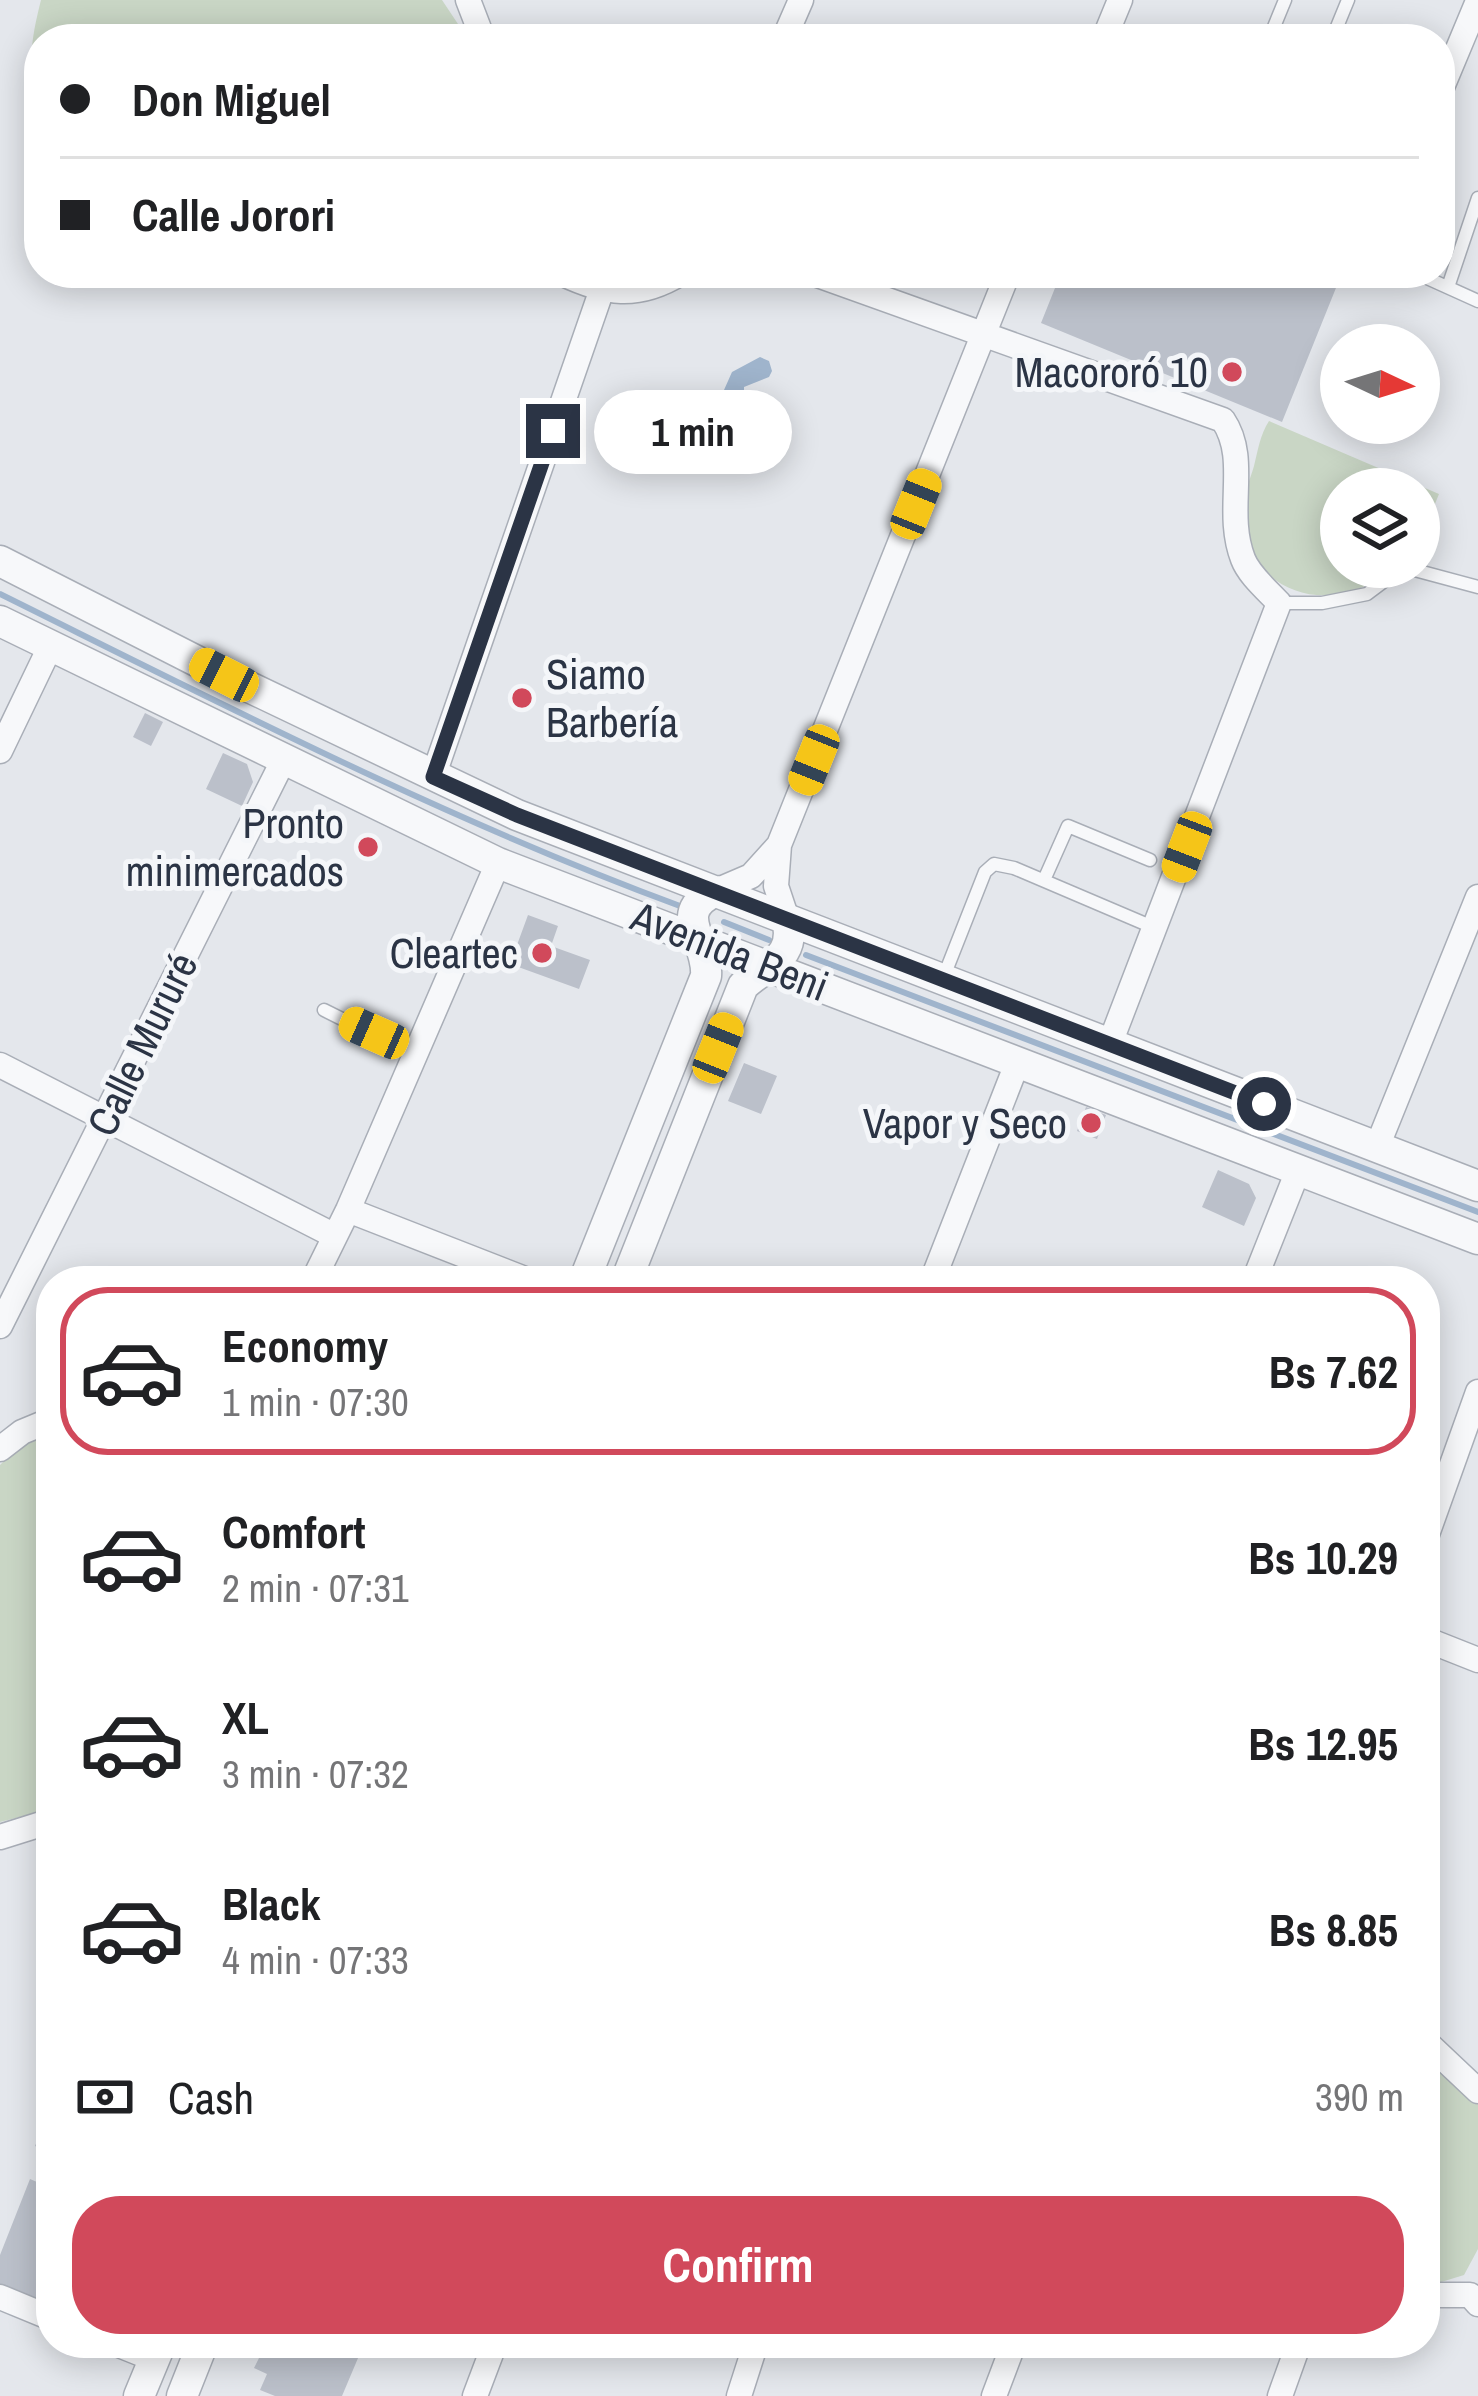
<!DOCTYPE html>
<html lang="en">
<head>
<meta charset="utf-8">
<style>
	:root { --surface:#fff; --page:#f6f6f6; --text:#202124; --muted:#757577; --line:#e0e0e0; --accent:#d1495b }
	body { margin:0; font-family:"Archivo Narrow",sans-serif; background:var(--page); color:var(--text); height:100vh; display:flex; flex-direction:column; font-size:45px; white-space:nowrap }
	* { box-sizing:border-box; margin:0 }
	p { font-size:39px; color:var(--muted) }
	.icon { flex:none; width:66px; height:66px; fill:none; stroke:currentColor; stroke-width:2; stroke-linecap:round; stroke-linejoin:round }
	.map { position:relative; flex:1; overflow:hidden }
	.details { position:absolute; left:36px; top:1266px; width:1404px; height:1092px; display:flex; flex-direction:column; background:var(--surface); border-radius:48px; box-shadow:0 6px 30px #0003 }
	.details>* { flex:none }
	.banner { position:absolute; left:24px; top:24px; width:1431px; height:264px; border-radius:48px; box-shadow:0 6px 30px #0003; display:grid; align-content:center; height:264px; padding:0 36px; background:var(--surface) }
	.needle { width:78px; rotate:94deg }
	.buttons { position:absolute; left:1320px; top:324px; display:grid; gap:24px }
	.buttons a { display:grid; place-items:center; width:120px; height:120px; border-radius:50%; background:var(--surface); box-shadow:0 6px 30px #0003; font-size:60px }
	.end { position:absolute; width:54px; height:54px; margin:-27px; border:15px solid #2b3445; background:#fff; box-shadow:0 0 0 6px #fff }
	.from { border-radius:50% }
	.bubble { position:absolute; height:84px; border-radius:42px; background:var(--surface); box-shadow:0 6px 30px #0003; font-size:39px; font-weight:700; line-height:84px; text-align:center }
	.car { position:absolute; width:36px; height:72px; margin:-36px -18px; border-radius:15px; box-shadow:0 0 9px 3px #0007; background:linear-gradient(#f5c518 24%,#345 0 40%,#f5c518 0 76%,#345 0 86%,#f5c518 0) }
	.banner b { display:flex; align-items:center; gap:42px; height:114px; font-size:45px }
	.banner b+b { border-top:3px solid var(--line) }
	.banner i { width:30px; height:30px; background:var(--text) }
	ul { padding:21px 0 0; list-style:none }
	li { display:flex; align-items:center; gap:36px; height:168px; margin:0 24px 18px; padding:0 12px; border:6px solid transparent; border-radius:48px }
	li div { flex:1 }
	li b { display:block; font-size:45px }
	li em { font-style:normal; font-weight:700 }
	li.active { border-color:var(--accent) }
	li>.icon { width:108px; height:108px; stroke-width:1.5 }
	.pay { display:flex; align-items:center; gap:30px; height:132px; padding:0 36px; font-size:45px }
	.pay p { margin-inline-start:auto }
	.cta { display:flex; gap:24px; margin-top:auto; padding:24px 36px }
	.cta a { flex:1; height:138px; border-radius:48px; background:var(--accent); color:#fff; font-size:48px; font-weight:700; line-height:138px; text-align:center }
	.map>svg:first-child { display:block }
	.green { fill:#c9d6c5 }
	.water { fill:#9fb4cc }
	.lines { fill:none; stroke-linecap:round; stroke-linejoin:round }
	.stream { stroke:#9fb4cc; stroke-width:6 }
	.building { fill:#bbc0ca }
	.service-casing { stroke:#a9aeb7; stroke-width:15 }
	.minor-casing { stroke:#a9aeb7; stroke-width:27 }
	.tertiary-casing { stroke:#a9aeb7; stroke-width:33 }
	.service { stroke:#f7f8fa; stroke-width:12 }
	.minor { stroke:#f7f8fa; stroke-width:24 }
	.tertiary { stroke:#f7f8fa; stroke-width:30 }
	.route { stroke:#2b3445; stroke-width:15 }
	.poi-dot { fill:#d1495b; stroke:#f4f6f9; stroke-width:4.5 }
	.labels { text-anchor:middle; dominant-baseline:central; stroke-width:10; stroke-linejoin:round; paint-order:stroke }
	.poi-label { font-size:42px; fill:#2b3445; stroke:#f4f6f9; text-anchor:end }
	.street-label { font-size:42px; fill:#2b3445; stroke:#f4f6f9 }
</style>
</head>
<body>
<div class="map">
<svg width="1478" height="2396" viewBox="0 0 1478 2396">
	<rect width="100%" height="100%" fill="#e4e7ec"/>
	<path class="green" d="M41,0H442L460,27V39H39V99C25,68 33,32 41,0Z
		M1269,421L1439,494L1419,543V489H1341V567H1393C1380,576 1368,586 1353,591C1297,609 1241,572 1242,511C1242,497 1250,480 1254,466C1258,450 1260,435 1269,421Z
		M51,1429V1809L0,1822V1465L19,1446Z
		M1425,2055L1464,2086L1478,2104V2249L1464,2275L1425,2287Z"/>
	<path class="water" d="M760,357L769,361L772,371L769,377L744,387V392L727,402L720,399L732,372Z"/>
	<g class="lines">
		<path class="stream" d="M0,594C224,705 445,819 680,906
			M724,922L769,940
			M806,955L1478,1212"/>
	</g>
	<path class="building" d="M917,273H967L961,286L954,287Z
		M1061,273H1342L1282,422L1041,323Z
		M145,713L163,722L151,746L133,737Z
		M223,753L247,764L253,782L242,806L206,789Z
		M528,915L558,926L551,946L590,960L579,989L510,964Z
		M744,1063L777,1076L761,1114L728,1101Z
		M1086,1107L1106,1115L1097,1139L1077,1131Z
		M1218,1170L1249,1184L1256,1198L1244,1226L1202,1207Z
		M51,2108V2153L35,2146Z
		M30,2179L51,2188V2308L0,2287V2255Z
		M252,2343H342L361,2351L342,2396H275L260,2390L267,2374L254,2368L259,2358L247,2353Z"/>
	<g class="lines">
		<defs>
			<path id="service" d="M1269,39L1285,0
				M1332,39L1348,0
				M1416,273L1478,301
				M1448,287L1478,198
				M1279,603H1322L1367,594L1395,573L1411,569L1478,587
				M1044,880L1068,826L1150,860
				M944,976L985,872L994,864L1014,868L1155,928
				M324,1010L414,1055"/>
			<path id="minor" d="M468,0L483,39
				M784,39L801,0
				M1104,39L1120,0
				M1440,92L1478,1
				M561,273C605,294 637,300 681,273
				M812,273L1223,420C1250,460 1224,510 1243,559C1249,575 1267,590 1279,603L1109,1046
				M0,751L50,647
				M433,777L601,292
				M716,891L751,876L779,845
				M787,919L776,886L779,845L1008,273
				M0,1065L333,1235
				M1377,1147L1478,897
				M348,1210L530,1281
				M313,1281L348,1210L498,863
				M932,1281L1018,1061
				M1254,1281L1299,1168
				M0,1326L283,761
				M0,1449L22,1432L51,1420
				M1425,1540L1478,1392
				M1425,1639L1478,1660
				M0,1837L51,1821
				M1425,2041L1478,2091
				M1425,2295H1470L1478,2304
				M0,2297L51,2318
				M114,2343L154,2359
				M475,2396L495,2343
				M739,2396L756,2343
				M994,2396L1014,2343
				M1280,2396L1299,2343"/>
			<path id="tertiary" d="M0,561L224,675L517,815L1478,1186
				M0,621L498,863L1478,1239
				M584,1281L706,976C709,940 669,913 716,891
				M626,1281L743,986C767,963 797,959 787,919
				M139,2396L161,2343
				M182,2396L203,2343"/>
		</defs>
		<use href="#service" class="service-casing"/>
		<use href="#minor" class="minor-casing"/>
		<use href="#tertiary" class="tertiary-casing"/>
		<use href="#service" class="service"/>
		<use href="#minor" class="minor"/>
		<use href="#tertiary" class="tertiary"/>
	</g>
	<g class="lines">
		<path class="route" d="M553,431L433,777L517,815L1264,1104"/>
	</g>
	<g class="poi-dot">
		<circle cx="1232" cy="372" r="12"/>
		<circle cx="522" cy="698" r="12"/>
		<circle cx="368" cy="847" r="12"/>
		<circle cx="542" cy="953" r="12"/>
		<circle cx="1091" cy="1123" r="12"/>
	</g>
	<g class="labels">
		<g class="poi-label">
			<text x="1208" y="372">Macororó 10</text>
			<text x="546" y="674" text-anchor="start">Siamo<tspan x="546" dy="48">Barbería</tspan></text>
			<text x="344" y="823">Pronto<tspan x="344" dy="48">minimercados</tspan></text>
			<text x="518" y="953">Cleartec</text>
			<text x="1067" y="1123">Vapor y Seco</text>
		</g>
		<g class="street-label">
			<text transform="translate(730 951) rotate(21)">Avenida Beni</text>
			<text transform="translate(142 1044) rotate(-64)">Calle Mururé</text>
		</g>
	</g>
</svg>
<div class="buttons">
<a><svg class="needle" viewBox="-14 -14 28 28"><path d="M0-13l5 13h-10z" fill="#e53935"/><path d="M0 13l5-13h-10z" fill="#757577"/></svg></a>
<a><svg class="icon" aria-label="layers" viewBox="0 0 24 24"><path d="M12 4l9 5-9 5-9-5zM3 14l9 5 9-5"/></svg></a>
</div>
<i class="end from" style="left:1264px;top:1104px"></i>
<i class="end" style="left:553px;top:431px"></i>
<div class="bubble" style="left:594px;top:390px;width:198px">1 min</div>
<i class="car" style="left:916px;top:504px;rotate:22deg"></i>
<i class="car" style="left:224px;top:675px;rotate:297deg"></i>
<i class="car" style="left:814px;top:760px;rotate:202deg"></i>
<i class="car" style="left:1187px;top:847px;rotate:201deg"></i>
<i class="car" style="left:374px;top:1033px;rotate:294deg"></i>
<i class="car" style="left:718px;top:1048px;rotate:22deg"></i>
<div class="banner">
<b><i class="from"></i>Don Miguel</b>
<b><i></i>Calle Jorori</b>
</div>
<section class="details">
<ul>
<li class="active"><svg class="icon" aria-label="car" viewBox="0 0 24 24"><path d="M5 17H2v-5l4-1 3-4h7l3 4 3 1v5h-3M9 17h6M6 11h13"/><circle cx="7" cy="17" r="2"/><circle cx="17" cy="17" r="2"/></svg><div><b>Economy</b><p>1 min · 07:30</p></div><em>Bs 7.62</em></li>
<li><svg class="icon" aria-label="car" viewBox="0 0 24 24"><path d="M5 17H2v-5l4-1 3-4h7l3 4 3 1v5h-3M9 17h6M6 11h13"/><circle cx="7" cy="17" r="2"/><circle cx="17" cy="17" r="2"/></svg><div><b>Comfort</b><p>2 min · 07:31</p></div><em>Bs 10.29</em></li>
<li><svg class="icon" aria-label="car" viewBox="0 0 24 24"><path d="M5 17H2v-5l4-1 3-4h7l3 4 3 1v5h-3M9 17h6M6 11h13"/><circle cx="7" cy="17" r="2"/><circle cx="17" cy="17" r="2"/></svg><div><b>XL</b><p>3 min · 07:32</p></div><em>Bs 12.95</em></li>
<li><svg class="icon" aria-label="car" viewBox="0 0 24 24"><path d="M5 17H2v-5l4-1 3-4h7l3 4 3 1v5h-3M9 17h6M6 11h13"/><circle cx="7" cy="17" r="2"/><circle cx="17" cy="17" r="2"/></svg><div><b>Black</b><p>4 min · 07:33</p></div><em>Bs 8.85</em></li>
</ul>
<div class="pay"><svg class="icon" aria-label="cash" viewBox="0 0 24 24"><path d="M3 7h18v10H3z"/><circle cx="12" cy="12" r="2"/></svg>Cash<p>390 m</p></div>
<div class="cta"><a>Confirm</a></div>
</section>
</div>
</body>
</html>
